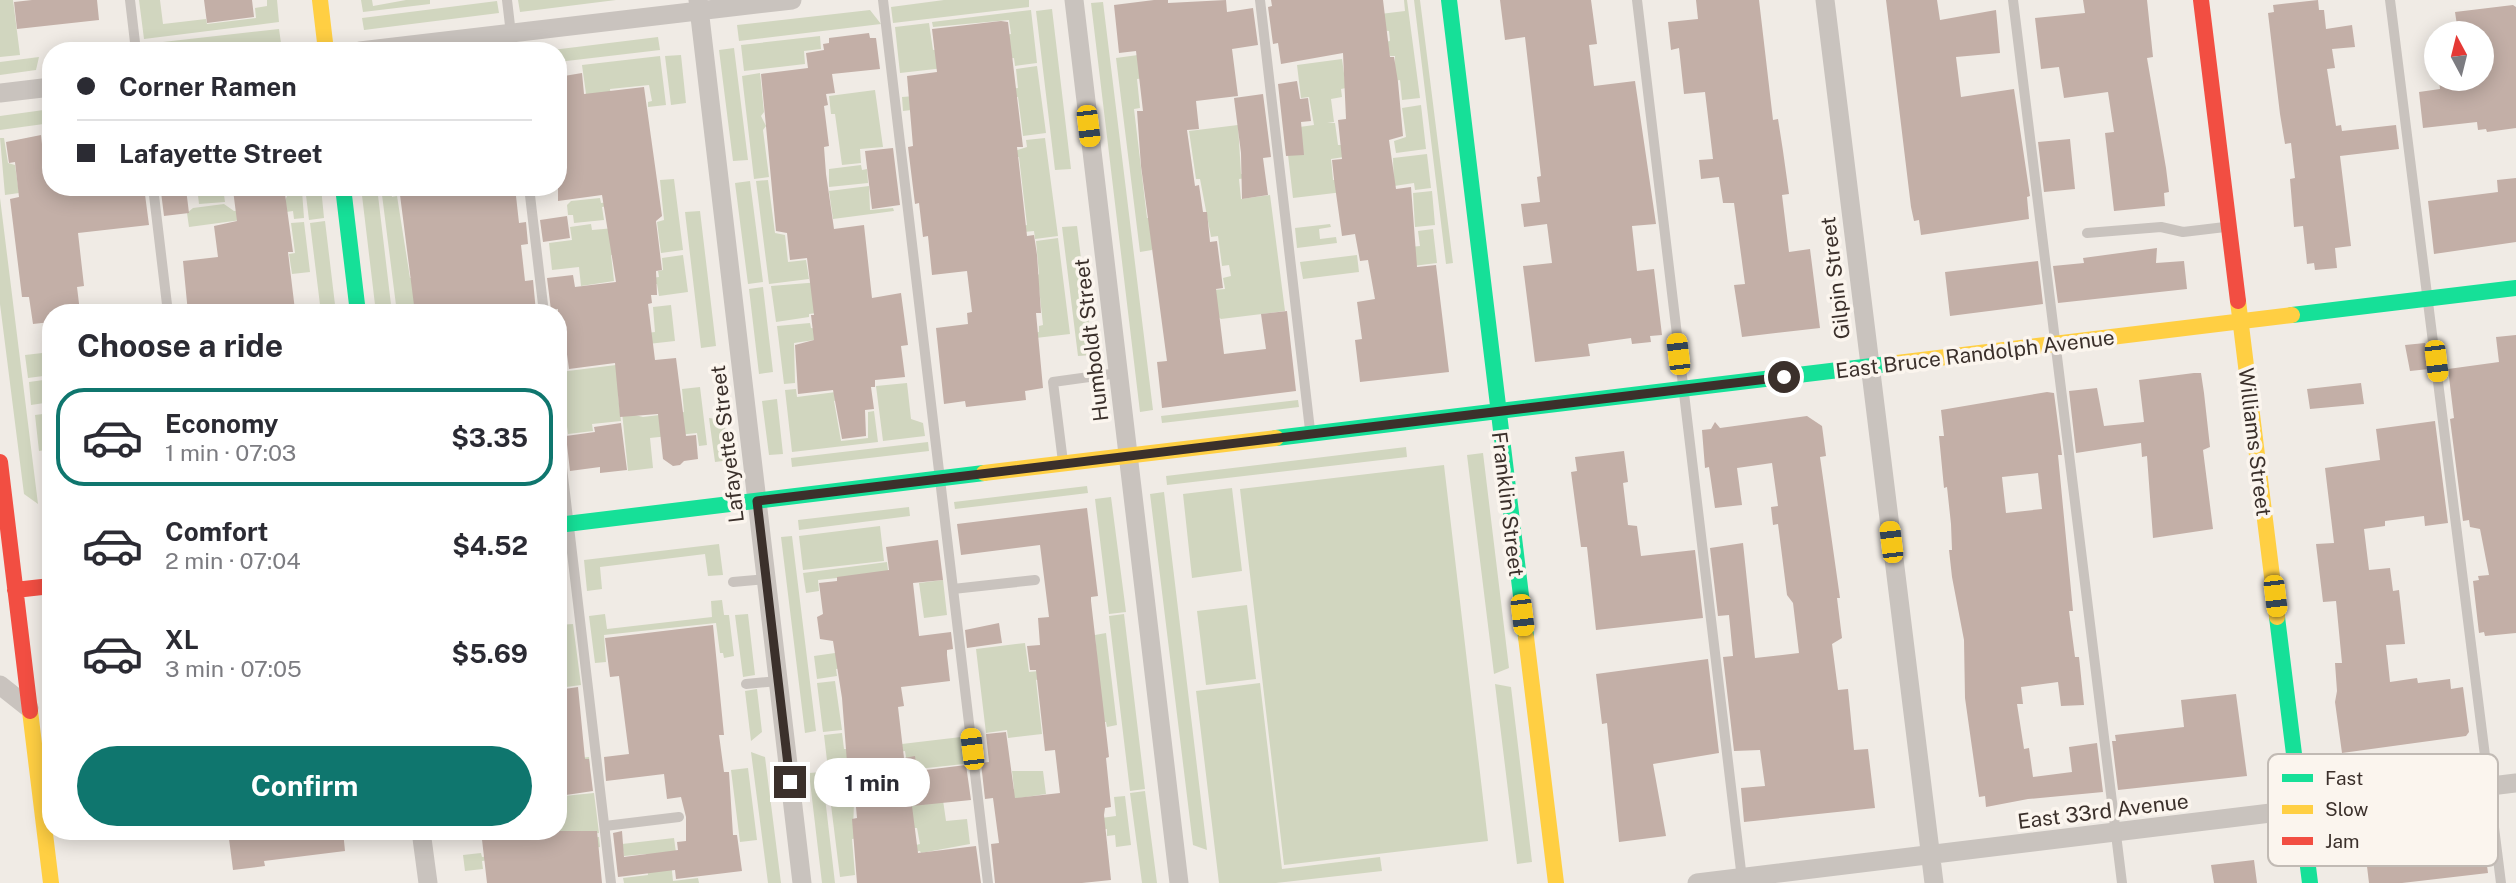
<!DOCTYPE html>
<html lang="en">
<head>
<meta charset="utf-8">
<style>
	:root { --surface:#fff; --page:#f2f2f3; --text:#2b2b33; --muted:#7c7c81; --line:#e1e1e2; --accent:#0f766e }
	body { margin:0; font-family:"Public Sans",sans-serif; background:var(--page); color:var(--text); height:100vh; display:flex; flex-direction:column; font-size:26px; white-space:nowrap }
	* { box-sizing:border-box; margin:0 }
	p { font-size:23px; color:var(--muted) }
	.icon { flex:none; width:38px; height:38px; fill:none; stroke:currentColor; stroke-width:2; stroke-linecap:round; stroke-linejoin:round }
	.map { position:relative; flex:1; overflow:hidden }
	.sheet { position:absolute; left:42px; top:304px; width:525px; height:536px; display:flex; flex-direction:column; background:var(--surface); border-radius:28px; box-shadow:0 4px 18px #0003 }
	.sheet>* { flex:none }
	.guide { position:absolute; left:42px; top:42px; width:525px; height:154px; border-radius:28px; box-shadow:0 4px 18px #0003; display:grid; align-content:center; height:154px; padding:0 35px; background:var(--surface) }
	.needle { width:46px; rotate:353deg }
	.controls { position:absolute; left:2424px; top:21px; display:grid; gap:14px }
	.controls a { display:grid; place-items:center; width:70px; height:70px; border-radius:50%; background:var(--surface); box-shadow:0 4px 18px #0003; font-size:35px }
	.end { position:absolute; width:32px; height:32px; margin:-16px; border:9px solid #3b302b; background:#fff; box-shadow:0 0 0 4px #fff }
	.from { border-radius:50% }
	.bubble { position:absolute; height:49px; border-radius:24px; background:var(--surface); box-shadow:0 4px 18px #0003; font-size:23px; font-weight:700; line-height:49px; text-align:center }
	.car { position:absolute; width:21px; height:42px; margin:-21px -10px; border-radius:9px; box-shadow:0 0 5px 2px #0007; background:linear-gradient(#f5c518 24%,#345 0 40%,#f5c518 0 76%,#345 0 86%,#f5c518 0) }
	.guide b { display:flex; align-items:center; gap:24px; height:66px; font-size:26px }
	.guide b+b { border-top:2px solid var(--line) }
	.guide i { width:18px; height:18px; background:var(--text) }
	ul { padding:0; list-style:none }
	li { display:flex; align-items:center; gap:21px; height:98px; margin:0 14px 10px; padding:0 21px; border:4px solid transparent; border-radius:28px }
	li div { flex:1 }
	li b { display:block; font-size:26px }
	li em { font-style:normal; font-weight:700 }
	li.selected { border-color:var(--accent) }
	li>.icon { width:63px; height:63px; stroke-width:1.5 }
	h2 { padding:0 35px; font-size:32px; line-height:84px }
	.button { display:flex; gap:14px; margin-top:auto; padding:14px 35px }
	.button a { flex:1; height:80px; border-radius:42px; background:var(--accent); color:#fff; font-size:28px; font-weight:700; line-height:80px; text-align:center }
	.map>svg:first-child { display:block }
	.green { fill:#d1d6bf }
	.building { fill:#c3afa7; fill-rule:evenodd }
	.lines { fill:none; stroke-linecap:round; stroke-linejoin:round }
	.lane { stroke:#c9c3be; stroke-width:10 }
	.street { stroke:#c9c3be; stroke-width:19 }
	.fast { stroke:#16e098; stroke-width:16 }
	.slow { stroke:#ffcf43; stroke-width:16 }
	.jam { stroke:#f24e42; stroke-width:16 }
	.route { stroke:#3b302b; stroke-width:9 }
	.labels { text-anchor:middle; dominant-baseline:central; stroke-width:7; stroke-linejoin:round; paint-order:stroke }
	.street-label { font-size:21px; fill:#3b302b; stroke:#fbf5ee }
	.key { fill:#fbf5ee; stroke:#c1bab4; stroke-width:2 }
	.key-label { font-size:19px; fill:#3b302b }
</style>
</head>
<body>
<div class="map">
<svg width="2516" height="883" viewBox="0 0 2516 883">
	<rect width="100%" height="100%" fill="#f0ebe5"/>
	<path class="green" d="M0,0H13L20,55L0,57Z
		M139,0H160L163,24L206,19L207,24L256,18L255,8L267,6V0H277L279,22L144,39Z
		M361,0H372L373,6L406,0H430V4L363,12Z
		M518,0H616L520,12Z
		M944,0H1029V7L893,23L891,7Z
		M1404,0H1407L1420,98L1402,100L1400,80L1394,81L1395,56H1390L1385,42L1390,41L1389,31L1298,24L1405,11Z
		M1414,0H1420L1453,263L1446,264Z
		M497,1L499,13L364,30L362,18Z
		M1103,2L1153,410L1140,412L1091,3Z
		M1052,9L1071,169L1055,170L1036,11Z
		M870,10L881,24L739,41L737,25Z
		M1031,10L1037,63L1015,66L1014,58L978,62L1005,35L1011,34L1009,20L933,27L932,22Z
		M929,23L933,50L958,47L944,68L900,73L895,27Z
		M279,29L281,43L215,51H147L145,44Z
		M820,36L821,49L804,51L805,64L744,71L741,45Z
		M658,37L660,50L558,62V51H544Z
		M734,48L748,160L733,161L719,50Z
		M1160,52L1163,76L1137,79L1140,108L1134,109L1147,218H1153L1152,250L1140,252L1116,58Z
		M681,55L686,103L671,105L665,56Z
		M660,56L666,105L648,107V102L652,101L649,85L610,89L611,98L587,101L582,65Z
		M39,57L36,70L0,75V62Z
		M1342,59L1346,88L1341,89L1342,97L1331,99L1334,122L1327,123H1335L1338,145H1342L1344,157L1331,159L1333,180L1355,178L1393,186L1293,198L1285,129L1314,125L1309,97L1301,98L1297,65Z
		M1037,66L1046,133L1023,136L1018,97L903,111L902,97L1018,88L1016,69Z
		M760,73L764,112L761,116L766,126L763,130L769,177L754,179L742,76Z
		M875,90L883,147L860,149L861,163L842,165L835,114H831L829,96Z
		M1421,105L1426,149L1396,153L1394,141L1406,137L1402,108Z
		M51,109V123L0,130V116Z
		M1238,125L1241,174L1264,172V176L1239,179L1241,199L1270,195L1285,311L1221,319L1217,316L1214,290L1225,289L1223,278L1231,276L1229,265L1222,266L1218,236L1211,237L1200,179H1196L1189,131Z
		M0,138H4L8,163L15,165L19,193L5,195Z
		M1045,138L1058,236L1035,239L1034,231L1024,232L1023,226L1027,225L1019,157H1014V151L1027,147L1026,140Z
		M1427,154L1431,188L1415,190L1414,183L1394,186L1393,158Z
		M861,165L862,170L867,169L868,183L829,187V169Z
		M674,179L683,250L661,253L657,222L664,220L660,180Z
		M768,180L775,233L785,235L788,262L806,260L809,279L769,284L756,181Z
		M750,181L763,282L748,284L735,183Z
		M869,186L870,210L893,208L894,211L833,219L829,191Z
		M197,187L223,188L225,202L199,204Z
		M305,187H321L324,218L309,220Z
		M361,187H377L392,313H376Z
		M381,187H390L392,197L397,196L410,278H415L420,307L413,308L414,313H397Z
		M302,191L304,218L294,219L293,211L279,213L289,192Z
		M1432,191L1435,225L1415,227L1413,193Z
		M0,198L38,504L24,494L0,304Z
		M600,198L601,203L609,202V206L602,207L604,220L574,223L573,215H568L567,205L571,201Z
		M224,204L234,211L277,206L278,215L189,227L187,213L193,208Z
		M700,211L716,346L701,348L685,212Z
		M325,221L336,313H321L310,223Z
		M304,222L310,272L292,274L289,254L295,253L291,223Z
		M591,224L592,230L615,228L658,250L611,255L614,281L581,286L579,267L552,270L549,243L572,240L570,227Z
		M1330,224L1331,227L1319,229L1320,239L1336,237L1337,243L1297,248L1295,228Z
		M1077,226L1093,355L1078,356L1062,227Z
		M1433,229L1437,263L1381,270V250L1420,246L1418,231Z
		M1058,238L1070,334L1027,339L1026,334L1039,332V326L1043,325L1039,288L1033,280L1039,274L1036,241Z
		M683,255L688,292L659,296L657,284H652L651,278L659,277L658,271L663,270L662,258Z
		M1357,255L1359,272L1303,279L1300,262Z
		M857,279L816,313L809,314V317L776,322L771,286Z
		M763,287L773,372L759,374L749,289Z
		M671,305L675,341L621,347L620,336L655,332L653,307Z
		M810,323L811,328L855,334L794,343L795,383L784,384L777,326Z
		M51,352V375L28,378L25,355Z
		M624,364L640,392L618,395L621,421L592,424L593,431L568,434L560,372Z
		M51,379V402L31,405L29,382Z
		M907,383L911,419L923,423L925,436L883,441L876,386Z
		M700,387L707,445L699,446L697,433L650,438L653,468L628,471L622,412L643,417L684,412L682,389Z
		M796,389L797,397L836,392L837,400L834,401L841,441L868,438V412L874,411L878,442L792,452L785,390Z
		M777,399L783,454L769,455L762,401Z
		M1298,400L1299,407L1162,423L1161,416Z
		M51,413V449L39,451L35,415Z
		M709,418L724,420L730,460L715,462Z
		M928,442L929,451L792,467L791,458Z
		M1406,447L1407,457L1167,485L1166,476Z
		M1483,453L1509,668L1494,674L1467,455Z
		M1444,465L1488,841L1284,865L1240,489Z
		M1087,486L1088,493L955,509L954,502Z
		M1232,488L1242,571L1192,578L1183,494Z
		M1164,492L1207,850L1193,845L1150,494Z
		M1111,497L1126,612L1109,614L1095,499Z
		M909,507L910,516L799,530L798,520Z
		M880,526L884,561L803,570L799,536Z
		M792,536L816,731L805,733L781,537Z
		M719,544L723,575L708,576L705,554L600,567L602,589L587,591L584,560Z
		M887,562L892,602L874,574L818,580L819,591L806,593L803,573Z
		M943,580L947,615L924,618L919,583Z
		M722,600L724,615H729L734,656L724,658L723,653H720L716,623L604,635L606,662L595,663L589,616L605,614L607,629L712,617L711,601Z
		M1247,605L1256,679L1206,685L1197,611Z
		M748,614L755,675L743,677L735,615Z
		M1124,614L1145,789L1130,791L1109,616Z
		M573,624L581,685L566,687L558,625Z
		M1106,633L1117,725L1107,727L1106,722H1102L1095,635Z
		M1025,643L1029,672L1038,671L1039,679L1036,680L1042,734L1008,738L1007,730L986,733L976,649Z
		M835,653L843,668L836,669L837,676L817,679L814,656Z
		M835,681L842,730L823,732L817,683Z
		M1260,683L1282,869L1380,857L1382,871L1276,883H1219L1196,691Z
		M1495,684L1511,687L1532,862L1517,864Z
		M757,689L762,732L751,741L745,691Z
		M842,733L844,749H849L850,760L845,761V767L828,769L824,735Z
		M961,737L964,764L908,770L905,751L852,758L851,750Z
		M751,752L765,757L781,883H768Z
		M589,757L590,766L561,770L564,796L594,793L599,833L554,838L558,831V760Z
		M748,768L757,840L740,842L731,770Z
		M842,771L843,778L851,777L853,790L872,788L904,796L854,802L853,830L860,838L852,839L855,875L840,877L827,773Z
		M1012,771H1043L1046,794L994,802L993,792L1014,789Z
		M822,772L835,883H822L809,773Z
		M909,790L942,793L946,821L967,819L970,844L921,853L920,851L913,852L912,846L920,844L917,828H911Z
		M1145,791L1157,883H1142L1130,793Z
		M1125,796L1131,845L1116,847L1115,835L1107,836V829L1088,831L1094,819L1116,816L1114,797Z
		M599,837L600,847L482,861L483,869L465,871L463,855L481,853L482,857L555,848V842Z
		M674,838L677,860L671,861L673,881L698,878L699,883H624L623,878L648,875L646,854L624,856L622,844Z"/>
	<path class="building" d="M32,0H97L99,20L17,29L14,2Z
		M204,0H252L254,17L207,23Z
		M1154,0H1168V3L1226,0L1227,12L1253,8L1258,45L1232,49L1238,96L1196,101L1199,129L1187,130L1195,186L1199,185L1203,212H1207L1210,242L1217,241L1223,288L1216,289L1224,354L1266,349L1261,314L1287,311L1296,391L1162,408L1157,362L1167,361L1141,166L1137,111H1143L1136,51L1119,53L1114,5Z
		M1271,0H1383L1390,57H1394L1398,82L1403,136L1389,140L1396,189L1411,187L1417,267L1436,265L1449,372L1360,382L1355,340L1362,339L1357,302L1375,299L1368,260L1360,261L1355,234L1342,236L1334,179L1332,160L1342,159L1338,120L1346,119L1343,53L1281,64L1278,43L1273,44L1268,7L1272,6Z
		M1500,0H1591L1597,44L1589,45L1594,86L1635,81L1656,224L1632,226L1637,271L1654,269L1662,335L1650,336L1651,342L1632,344L1631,338L1588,344L1590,356L1535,362L1523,266L1552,263L1547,224L1524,227L1521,204L1540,202L1537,177L1541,176L1525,37L1505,40Z
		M1696,0H1759L1773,120L1778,119L1783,151L1789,194L1782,195L1789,252L1810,249L1820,328L1742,337L1734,285L1745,284L1734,203H1723L1719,177L1701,179L1699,160L1713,159L1705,92L1684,94L1679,48L1671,50L1668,22L1698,19Z
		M1886,0H1937L1940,20L1996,10L2000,53L1956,57L1961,97L2014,89L2030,196L2027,197L2029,219L1921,235L1919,220L1914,221L1911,207Z
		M2083,0H2147L2153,57L2147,58L2166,168L2169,192L2164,193L2165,206L2114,211L2105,133L2114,132L2108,92L2064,98L2059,67L2041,69L2035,18L2085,13Z
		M2318,0L2319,10H2324L2326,29L2352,25L2355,47L2332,49L2335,68L2327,69L2336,126L2341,125L2342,131L2396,125L2399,149L2340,156L2351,246L2335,248L2337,268L2315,270L2314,263L2307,264L2303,226L2294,227L2290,179L2295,178L2291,143L2285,144L2280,114L2268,13L2274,12L2273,5Z
		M2513,5L2516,7V128L2487,132L2486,129L2478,130L2477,122L2423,128L2419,92L2440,89L2439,80L2482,79V33L2458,32L2455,12Z
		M1001,21L1008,22L1023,147H1017L1020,173L1027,236L1034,235L1037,255L1041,313H1036L1043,388L1025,391L1026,400L966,407L965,401L944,404L936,328L968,324L967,313L972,312L967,271L932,275L928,236L923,237L919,203L915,204L908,147L913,146L907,76L937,72L932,29Z
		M869,33L870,38H876L880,69L832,74L835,93L826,94L828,105L824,106L829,146L824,147L826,174L834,229L864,225L872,298L901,293L908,345L901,346L905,377L875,380V387H871L874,409L865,410L866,436L842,439L833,390L798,394L795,345L814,340L811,315H814L807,258L790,260L787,233L776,231L761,74L808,68L806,53L824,50L823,44L829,43V38Z
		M582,73L584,94L644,87L662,216L656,221L662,270L656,271L657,295H651L652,303L648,304L655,360L676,358L686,436L696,435L698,459L684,461L680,465L673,466L663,459L658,414L620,417L615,363L569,369L565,340H558V309L551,310L547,278L573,275L575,287L616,282L602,195L558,201V77Z
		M1297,81L1300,99L1308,98L1311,121L1301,122L1304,155L1286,156L1278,84Z
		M1263,94L1271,157L1263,158L1268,195L1242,199L1241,153L1234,98Z
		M41,135L44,162L51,161V187H144L149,225L78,233L84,286L77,287L80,312L51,313V322L33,324L29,297H22L10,199L19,197L15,162L9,163L6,142Z
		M2070,139L2075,189L2044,192L2038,142Z
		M893,148L900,205L872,209L865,151Z
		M2516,178V242L2434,254L2428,201L2498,192L2497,180Z
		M254,187H284L293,252H288L295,310H289V313H188L183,261L218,257L214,226L237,221L233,190Z
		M399,187H438L440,195L515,187L519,223L526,222L528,244L521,245L525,281L533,280L536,312L415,313Z
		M186,189L189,213L164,216L161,192Z
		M567,216L570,238L543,242L540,220Z
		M2157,248L2156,263L2184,261L2187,289L2058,303L2053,266L2084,263L2083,258Z
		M2038,261L2043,304L1950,316L1945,272Z
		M2516,335V633L2485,636L2484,632L2479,633L2473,581L2479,580L2478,576L2489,575L2480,529L2470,527L2469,520L2463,521L2450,419L2454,418L2448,369L2499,362L2496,337Z
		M2425,343L2429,369L2410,371L2405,345Z
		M2194,373H2201L2204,393L2210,447L2203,450L2213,529L2153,538L2147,456L2142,457L2141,443L2076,453L2069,391L2097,388L2104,426L2144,422L2139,380Z
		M2361,383L2364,404L2310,409L2307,389Z
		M2047,392L2054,393L2062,455H2058L2073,611H2069L2075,657H2079L2084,705L2061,706L2058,682L2021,687L2023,704H2017L2024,749L2029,748L2033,777L2072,772L2069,747L2097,743L2103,792L2028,799L1986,807L1985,796L1979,797L1965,698L1964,640L1952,577L1949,550H1952L1951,524L1947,487L1944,488L1939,436H1944L1941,410ZM2038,473L2042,509L2006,513L2002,477Z
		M1807,416L1822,426L1826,456L1820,457L1840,598H1837L1842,638L1832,644L1838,690L1848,689L1854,750L1868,749L1875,808L1744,822L1741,788L1765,786L1760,750L1734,751L1723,657L1733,656L1729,615L1718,616L1710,548L1743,543L1755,658L1799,653L1793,603L1787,595L1778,524L1773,525L1771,507L1778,506L1772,463L1737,468L1742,505L1715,508L1709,467L1705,468L1702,430L1711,429L1715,422L1720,428Z
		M2435,421L2448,523L2425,526L2424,516L2385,521V526L2364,529L2369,570L2390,568L2393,591L2399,590L2405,644L2386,645L2390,682L2417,678L2418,683L2450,679L2451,689L2463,687L2469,732L2466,736L2342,753L2335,702L2337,691L2335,663H2342L2336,601L2323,602L2316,544L2334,543L2325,468L2380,460L2376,429Z
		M621,423L627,470L600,473V467L570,471L566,436L595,432L594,427Z
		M1624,451L1628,482L1623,483L1628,525L1637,526L1641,556L1695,550L1703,618L1596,630L1587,547H1581L1571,472L1577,471L1575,457Z
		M1087,508L1098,596L1091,597V601L1109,757L1106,758L1111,807L1105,808L1104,815L1111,880L1082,883H995L991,844L999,843L993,798L985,799L981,763L989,762L986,734L1006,732L1015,798L1060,793L1055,750L1045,751L1036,670H1030L1027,646L1040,645L1038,618L1049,617L1040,545L961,555L957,524Z
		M938,540L943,580L913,583L919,636L951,632L953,649L947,650V655L950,681L901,687L904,706L898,707L904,758L915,756L917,771L966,765L971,800L912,806L918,853L976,846L981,883H857L852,819L857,818L853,775H848L842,698L833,641L820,639L817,617L823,614L819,583L837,581V577L889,570L886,547Z
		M999,623L1002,643L967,648L965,630Z
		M713,625L724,735H719L724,772H729L733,835H737L742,871L676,879L675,870L618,877L613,833L622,831L624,857L678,850L677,842L686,841V817L681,797L667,799L664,774L606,781L604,757L629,754L619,676L610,677L605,638Z
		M1708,659L1719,753L1653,764L1666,836L1619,842L1607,723L1602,724L1596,674Z
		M578,687L585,759H589L593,791L566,795L558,725V690Z
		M2236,694L2247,776L2118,790L2112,741H2116L2115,735L2184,727L2181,700Z
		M228,831H343L345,851L264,861L265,866L233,870Z
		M481,831H597L602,883H487Z
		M2483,836L2488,873L2402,883H2369L2365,850Z
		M2254,860L2257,883H2214L2211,865Z"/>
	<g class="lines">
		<path class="lane" d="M130,0L136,51
			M507,0L513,51
			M883,0L988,883
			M1260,0L1310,430
			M1637,0L1742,879
			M2013,0L2122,883
			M2390,0L2501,883
			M153,187L168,313
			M529,187L544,313
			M2087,233L2161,227L2183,232L2225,227
			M558,434L611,883
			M1063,462L1053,382L1118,373
			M733,582L766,579
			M953,589L1035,580
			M746,684L778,681
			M605,826L679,817"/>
		<path class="street" d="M698,0L802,883
			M1074,0L1179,883
			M1825,0L1934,883
			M360,51L792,0
			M0,93L51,87
			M0,685L29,708
			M421,831L428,883
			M1697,883L2516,783"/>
		<path class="fast" d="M1449,0L1526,637
			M343,187L358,313
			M2292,315L2516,288
			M1276,438L1897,363
			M558,525L984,473
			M2277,617L2310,883"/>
		<path class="slow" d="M320,0L326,51
			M2238,301L2277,617
			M1897,363L2292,315
			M984,473L1276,438
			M1526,637L1556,883
			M30,711L51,883"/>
		<path class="jam" d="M2201,0L2238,301
			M0,462L30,711
			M15,590L51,586"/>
	</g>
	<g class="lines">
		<path class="route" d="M790,782L757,501L1784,377"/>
	</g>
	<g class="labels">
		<g class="street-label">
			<text transform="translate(1835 278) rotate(-97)">Gilpin Street</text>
			<text transform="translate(1091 340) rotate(-97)">Humboldt Street</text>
			<text transform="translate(1975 354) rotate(-7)">East Bruce Randolph Avenue</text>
			<text transform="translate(2255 442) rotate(83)">Williams Street</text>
			<text transform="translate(727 444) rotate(-97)">Lafayette Street</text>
			<text transform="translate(1508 504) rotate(83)">Franklin Street</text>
			<text transform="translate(2103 811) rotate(-7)">East 33rd Avenue</text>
		</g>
	</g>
	<rect x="2268" y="754" width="230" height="112" rx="10" class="key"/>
	<rect x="2282" y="774" width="31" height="8" fill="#16e098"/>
	<rect x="2282" y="805" width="31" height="9" fill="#ffcf43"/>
	<rect x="2282" y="837" width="31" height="8" fill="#f24e42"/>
	<g class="key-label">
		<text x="2325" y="785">Fast</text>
		<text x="2325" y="816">Slow</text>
		<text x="2325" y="848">Jam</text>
	</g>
</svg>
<div class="controls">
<a><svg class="needle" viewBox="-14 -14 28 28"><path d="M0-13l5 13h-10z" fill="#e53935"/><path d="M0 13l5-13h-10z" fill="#7c7c81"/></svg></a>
</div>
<i class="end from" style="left:1784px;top:377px"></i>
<i class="end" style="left:790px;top:782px"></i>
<div class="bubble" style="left:814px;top:758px;width:116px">1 min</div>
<i class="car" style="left:1088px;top:126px;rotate:173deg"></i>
<i class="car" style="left:1678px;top:354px;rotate:353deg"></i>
<i class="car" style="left:2436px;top:361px;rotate:173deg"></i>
<i class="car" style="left:1891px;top:542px;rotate:353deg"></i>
<i class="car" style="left:2275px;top:596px;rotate:173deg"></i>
<i class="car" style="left:1522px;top:615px;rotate:173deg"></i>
<i class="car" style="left:972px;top:749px;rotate:353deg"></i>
<div class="guide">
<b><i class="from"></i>Corner Ramen</b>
<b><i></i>Lafayette Street</b>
</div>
<section class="sheet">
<h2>Choose a ride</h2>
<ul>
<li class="selected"><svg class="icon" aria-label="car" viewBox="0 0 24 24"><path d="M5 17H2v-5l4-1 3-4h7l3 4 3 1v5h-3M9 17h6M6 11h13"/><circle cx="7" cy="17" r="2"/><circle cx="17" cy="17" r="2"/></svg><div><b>Economy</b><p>1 min · 07:03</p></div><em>$3.35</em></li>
<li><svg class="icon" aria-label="car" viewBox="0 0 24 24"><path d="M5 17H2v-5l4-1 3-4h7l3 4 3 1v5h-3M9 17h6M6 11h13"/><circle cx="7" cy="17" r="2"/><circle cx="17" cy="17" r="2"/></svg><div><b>Comfort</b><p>2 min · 07:04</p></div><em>$4.52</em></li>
<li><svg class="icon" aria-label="car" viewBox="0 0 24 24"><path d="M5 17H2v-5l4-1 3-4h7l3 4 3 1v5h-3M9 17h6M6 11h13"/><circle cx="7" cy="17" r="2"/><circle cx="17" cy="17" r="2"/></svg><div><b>XL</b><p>3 min · 07:05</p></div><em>$5.69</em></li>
</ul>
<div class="button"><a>Confirm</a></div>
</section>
</div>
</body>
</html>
